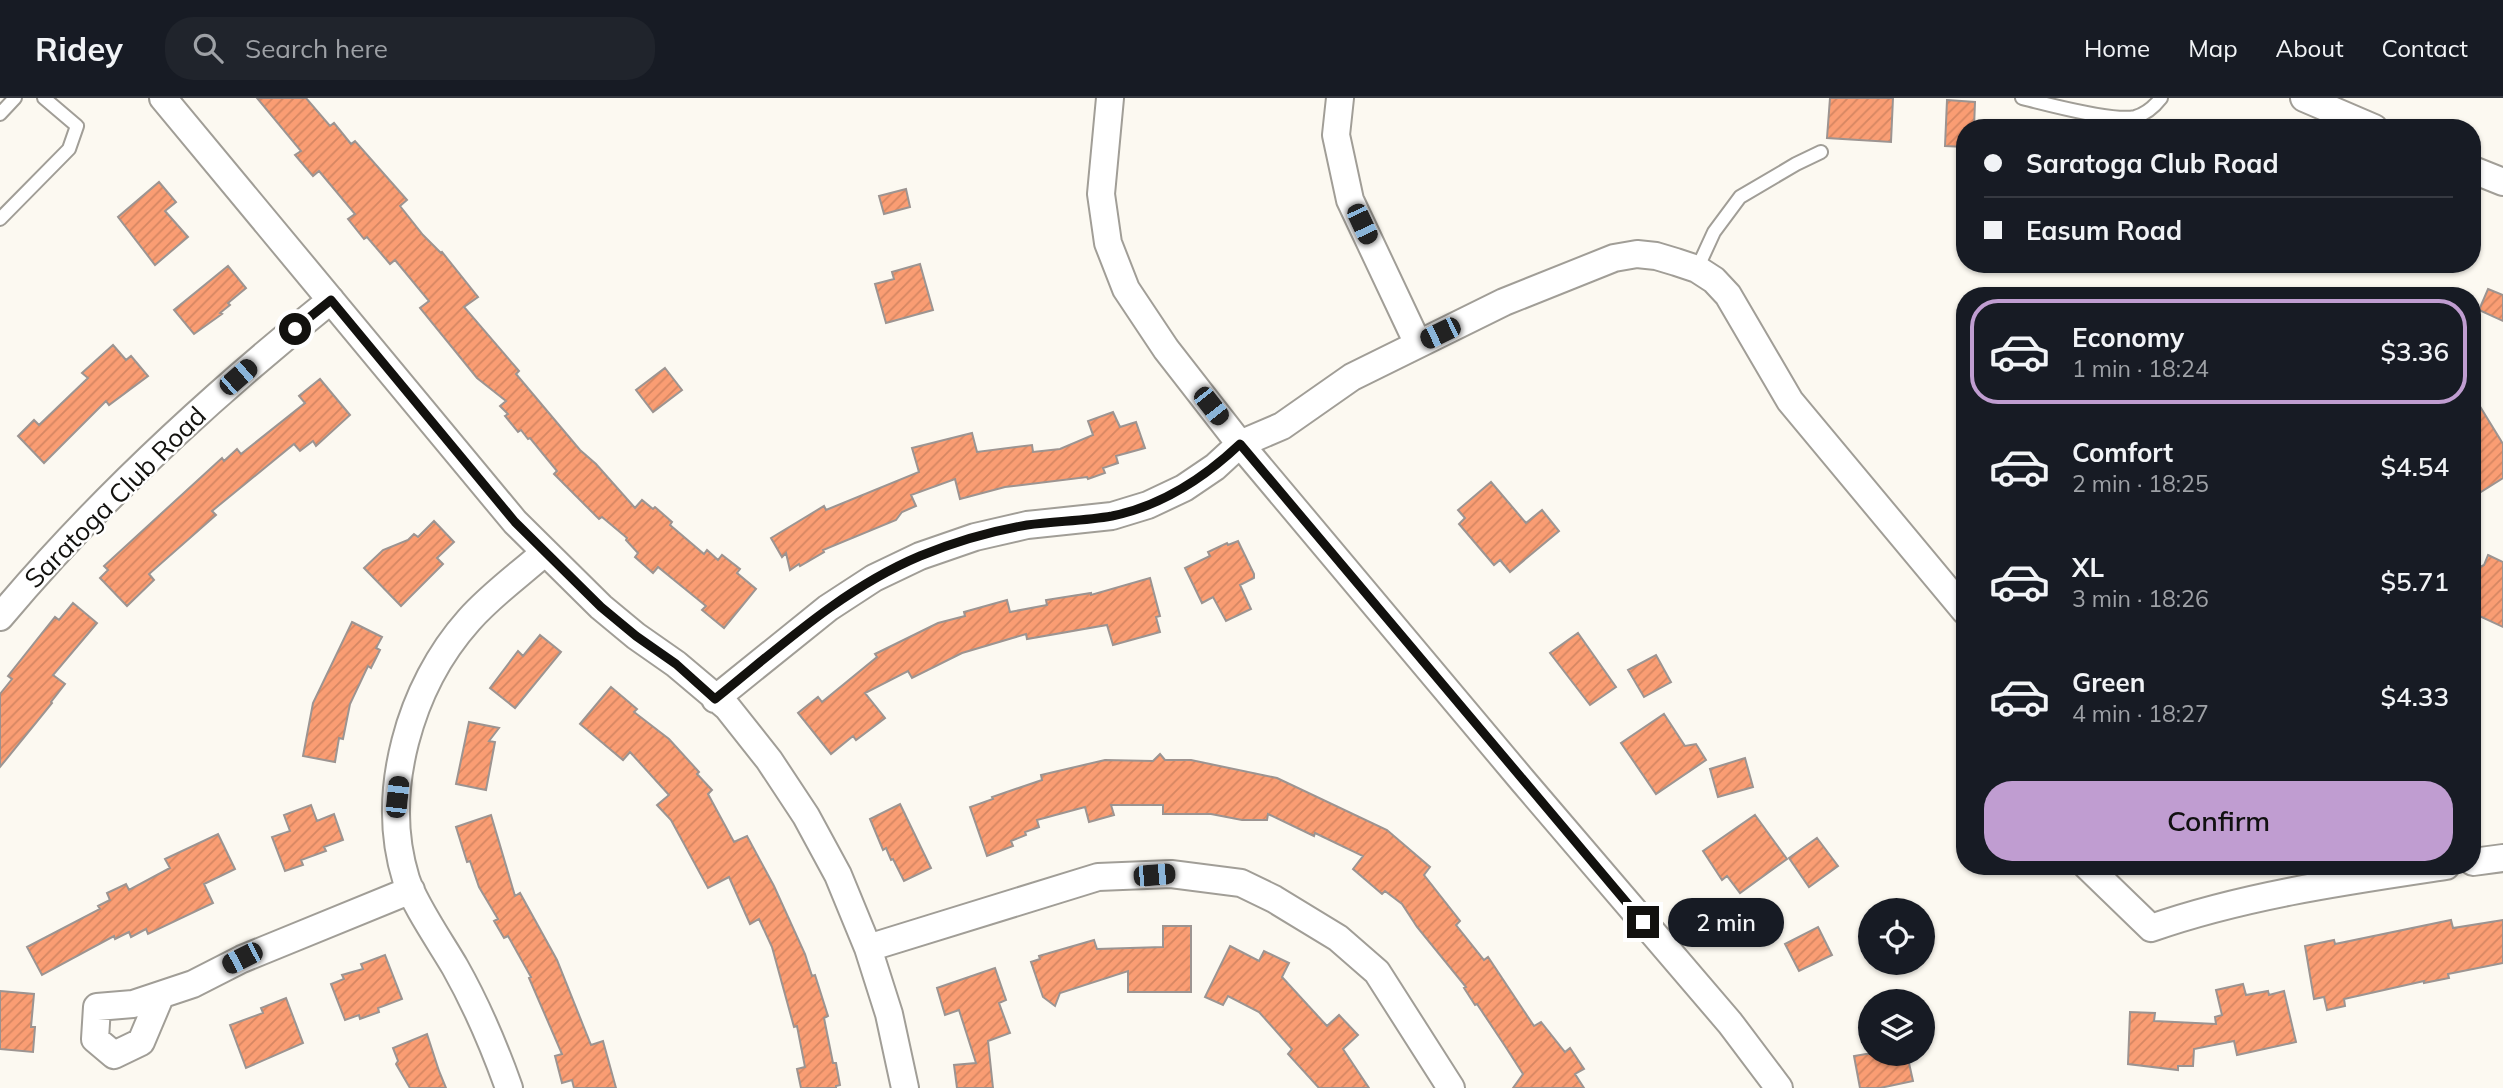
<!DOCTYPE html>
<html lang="en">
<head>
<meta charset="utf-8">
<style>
	:root { --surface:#171b24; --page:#20242c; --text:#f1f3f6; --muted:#9ea1a6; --line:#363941; --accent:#c09dd1 }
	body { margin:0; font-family:Mulish,sans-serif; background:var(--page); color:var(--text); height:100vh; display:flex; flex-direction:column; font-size:26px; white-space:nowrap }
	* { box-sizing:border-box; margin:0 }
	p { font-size:23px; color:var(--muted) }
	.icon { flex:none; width:38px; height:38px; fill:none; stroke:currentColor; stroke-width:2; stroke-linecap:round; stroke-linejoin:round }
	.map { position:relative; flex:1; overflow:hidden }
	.drawer { position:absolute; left:1956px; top:189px; width:525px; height:588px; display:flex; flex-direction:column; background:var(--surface); border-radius:28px; box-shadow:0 2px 5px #0004 }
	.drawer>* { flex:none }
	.banner { position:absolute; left:1956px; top:21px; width:525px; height:154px; border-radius:28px; box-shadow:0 2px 5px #0004; display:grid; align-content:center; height:154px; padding:0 28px; background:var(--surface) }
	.tools { position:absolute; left:1858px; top:800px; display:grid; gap:14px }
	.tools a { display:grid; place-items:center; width:77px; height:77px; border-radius:50%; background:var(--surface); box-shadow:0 2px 5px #0004; font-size:35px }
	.end { position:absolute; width:32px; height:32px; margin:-16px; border:9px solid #12110e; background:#fff; box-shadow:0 0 0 4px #fff }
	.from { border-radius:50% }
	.bubble { position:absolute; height:49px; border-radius:24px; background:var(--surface); box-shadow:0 2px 5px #0004; font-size:23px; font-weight:600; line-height:49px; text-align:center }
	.car { position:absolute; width:21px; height:42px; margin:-21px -10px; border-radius:9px; box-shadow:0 0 5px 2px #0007; background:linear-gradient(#222 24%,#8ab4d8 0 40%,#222 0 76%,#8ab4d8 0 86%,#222 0) }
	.banner b { display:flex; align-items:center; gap:24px; height:66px; font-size:26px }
	.banner b+b { border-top:2px solid var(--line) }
	.banner i { width:18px; height:18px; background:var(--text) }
	ul { padding:12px 0 0; list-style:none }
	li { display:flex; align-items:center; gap:21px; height:105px; margin:0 14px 10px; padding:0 14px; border:4px solid transparent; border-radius:28px }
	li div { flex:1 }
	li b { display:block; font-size:26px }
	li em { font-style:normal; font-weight:600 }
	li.on { border-color:var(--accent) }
	li>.icon { width:63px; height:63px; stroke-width:1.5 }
	.cta { display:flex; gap:14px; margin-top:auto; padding:14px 28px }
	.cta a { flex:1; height:80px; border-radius:28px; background:var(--accent); color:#111; font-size:28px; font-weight:600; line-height:80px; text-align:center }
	header { display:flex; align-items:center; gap:42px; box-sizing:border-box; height:98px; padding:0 35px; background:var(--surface); border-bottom:2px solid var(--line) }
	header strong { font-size:33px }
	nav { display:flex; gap:38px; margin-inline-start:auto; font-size:24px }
	.search { width:490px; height:63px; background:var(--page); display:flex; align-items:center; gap:18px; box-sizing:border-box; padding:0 24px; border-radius:28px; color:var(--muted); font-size:26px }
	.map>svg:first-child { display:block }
	.building { fill:url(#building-hatch); stroke:#9c9491; stroke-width:2 }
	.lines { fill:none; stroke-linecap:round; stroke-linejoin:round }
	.service-casing { stroke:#a19e97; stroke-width:16 }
	.minor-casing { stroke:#a19e97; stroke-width:30 }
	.service { stroke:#fff; stroke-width:12 }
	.minor { stroke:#fff; stroke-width:26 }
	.route { stroke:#12110e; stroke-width:9 }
	.labels { text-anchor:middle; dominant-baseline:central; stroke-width:5; stroke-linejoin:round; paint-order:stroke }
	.street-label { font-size:26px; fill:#12110e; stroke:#fff }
</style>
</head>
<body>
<header>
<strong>Ridey</strong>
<div class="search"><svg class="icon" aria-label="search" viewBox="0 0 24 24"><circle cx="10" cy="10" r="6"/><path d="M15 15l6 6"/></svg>Search here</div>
<nav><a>Home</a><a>Map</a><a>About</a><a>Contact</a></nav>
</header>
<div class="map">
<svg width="2503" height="990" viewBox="0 0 2503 990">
	<defs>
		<pattern id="building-hatch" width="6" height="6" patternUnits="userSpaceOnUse" patternTransform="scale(1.75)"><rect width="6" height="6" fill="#fa9d73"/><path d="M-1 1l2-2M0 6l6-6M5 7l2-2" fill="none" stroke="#d58662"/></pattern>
	</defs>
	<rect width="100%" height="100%" fill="#fcf9f1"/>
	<path class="building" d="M257,0H306L330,28L334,25L351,46L355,43L407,102L400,108L423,137L441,155L442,154L478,199L464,209L519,273L516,276L580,352L596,366L635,410L642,402L653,411L655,409L672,424L670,427L704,456L707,452L718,462L722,457L740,471L737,475L756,491L724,530L702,512L706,508L658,469L653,475L635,459L638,455L626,442L627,440L602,419L599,421L554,376L557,373L530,340L528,341L521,332L518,334L505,318L508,316L500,308L506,303L477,280L420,210L429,203L395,162L390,166L367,139L364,141L348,121L355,116L319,73L313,78L295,57L301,53Z
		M1830,0H1893L1891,44L1827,40Z
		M1947,2L1975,4L1974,30H1965V49L1945,48Z
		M159,84L176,104L165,113L188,139L155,167L118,119Z
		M906,91L910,109L884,116L879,98Z
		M920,166L933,212L886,225L875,186L894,181L892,174Z
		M228,168L246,190L228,205L230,207L220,215L222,216L194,236L174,212Z
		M2488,191L2503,197V223L2479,212Z
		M113,247L126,262L131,258L148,278L109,307L106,303L44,365L18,338L34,322L39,327L88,280L82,275Z
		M665,270L682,292L653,314L636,292Z
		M320,281L350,317L316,348L313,343L300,353L294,346L212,413L216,417L149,476L154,482L127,508L100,480L108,472L104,468L222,360L224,363L237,351L241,356L305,305L299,298Z
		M2473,297L2503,346V380L2473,399Z
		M1113,314L1120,329L1136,324L1145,350L1116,358L1118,365L1103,370L1105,375L1088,381L1087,379L1005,389L960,401L955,381L911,397L916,408L902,414L896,422L823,452L824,454L800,468L799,466L790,472L786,455L782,459L771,440L824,408L826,412L919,374L912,350L972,335L977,354L1032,347L1033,354L1060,351L1093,337L1088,323Z
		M1491,384L1526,425L1542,412L1559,433L1510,474L1500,462L1494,467L1459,426L1465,420L1458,412Z
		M434,423L454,444L437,460L443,466L401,508L364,470L383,452L408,442L414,436L418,439Z
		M1238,443L1254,476V480L1240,487L1251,511L1226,523L1213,499L1202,505L1185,470L1210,458L1208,454L1227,445L1228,447Z
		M2488,457L2503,464V529L2473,515V485L2480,469L2484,467Z
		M1150,480L1160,518L1156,519L1160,534L1113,547L1107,527L1027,541L1026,536L962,555L912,580L908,573L865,595L885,620L856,642L853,638L831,656L798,615L818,599L822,604L877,559L875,556L938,525L965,518L964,514L1007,502L1010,514L1047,507L1046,502L1091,495V497Z
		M73,505L97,525L53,577L65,586L51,604L52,605L0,669V596L12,581L8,578L55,519L59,522Z
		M352,524L382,539L376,550L380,552L371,570L368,568L350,606L343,641L339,640L335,664L303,658L313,605Z
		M1578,535L1616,589L1590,607L1550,555Z
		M540,537L561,554L515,610L490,590L518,553L523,558Z
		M1656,557L1671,584L1644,599L1628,572Z
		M611,589L637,611L634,614L669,641L699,674L697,676L712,692L708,696L734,744L747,738L774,788L805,856L812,878L815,877L828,918L824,920L833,965H836L840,987L836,988V990H801L797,971L805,969L797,928L794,929L772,849L759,821L750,826L729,779L708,790L671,722L657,707L669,697L630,654L623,662L580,626Z
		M1664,616L1685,648L1696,646L1706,662L1656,696L1621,645Z
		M469,624L499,630L489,643L495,644L486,692L456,686Z
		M1160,656L1165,662H1191L1277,680L1387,732L1430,769L1424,777L1460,823L1456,827L1484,862L1488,859L1534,928L1541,924L1565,954L1570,950L1584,971L1575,976L1584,990H1513L1523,976L1505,948L1477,906L1475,907L1464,890L1466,889L1417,829L1402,806L1385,793L1382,796L1353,771L1363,758L1315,735L1314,738L1268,716L1267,722H1242L1211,716H1163V707H1111L1114,717L1089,724L1085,709L1037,722L1039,729L1025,734L1026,737L1011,743L1013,748L987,758L970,709L993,701L992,699L1042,682L1041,677L1105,662L1153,663Z
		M1745,660L1753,689L1718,699L1710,671Z
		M900,706L931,770L904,783L893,761L891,762L886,750L883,752L870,721Z
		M311,707L317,723L334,716L343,742L324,749L326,753L301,762L303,767L285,773L272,739L290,733L284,717Z
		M491,717L515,798L520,795L557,862L591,947L603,943L616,990H574L572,982L562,985L555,958L562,956L529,880L531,879L508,838L504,840L494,823L498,821L479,789L470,763L467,764L456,729Z
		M1755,717L1787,761L1740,795L1727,778L1722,782L1703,753Z
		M218,736L235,771L204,786L213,805L148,836L146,831L131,839L129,834L115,841L114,838L42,877L27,849L100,811L98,808L110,802L107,795L126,786L129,792L170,770L165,761Z
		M1817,740L1838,768L1809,789L1789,760Z
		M2451,822L2453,830L2503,822V865L2448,876L2449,880L2424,885V883L2344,901L2345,908L2327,912L2324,899L2314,901L2305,848L2334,842L2335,846Z
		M1163,828H1191V894H1128V873L1060,895L1055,908L1043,899L1031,864L1040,861L1039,858L1094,842L1097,851L1163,849Z
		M1818,829L1832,857L1799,873L1785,846Z
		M1230,848L1259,863L1264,853L1289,865L1282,879L1327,928L1339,917L1358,937L1343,951L1369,990H1319L1288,956L1292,951L1259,914L1228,898L1223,907L1205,899Z
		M385,857L402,901L378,910L379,914L360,921L359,917L345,922L331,886L344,881L342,877L363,871L361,866Z
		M995,870L1006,902L999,905L1010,935L988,943L993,990H957L954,967L976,965L959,912L945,917L937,890Z
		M2243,886L2246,897L2268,893L2269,897L2284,893L2296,944L2237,957L2234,943L2194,951L2193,968H2178V972L2128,966L2130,914L2155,915L2154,923L2216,926L2215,919L2222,917L2216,892Z
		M0,893L34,896L31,929H35L33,954L0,951Z
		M286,900L303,945L246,970L230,927L263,915L261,910Z
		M427,936L439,973L446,990H410L396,966L398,963L393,950Z
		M1866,956H1907L1913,983L1880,990H1860L1854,958Z"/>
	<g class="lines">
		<defs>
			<path id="service" d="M2022,0C2046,6 2113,24 2135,19C2146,16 2154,9 2161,0
				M0,16L15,0
				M0,121L69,51L77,28L44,0
				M1697,171L1714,134L1740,99L1796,66L1821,54"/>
			<path id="minor" d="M163,0L515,424L601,509L636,538L676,566L727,609L769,662L806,718L838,777L868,850L889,916L905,990
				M1110,0L1101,96L1108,145L1126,191L1166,251L1240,346L1523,683L1730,925L1779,990
				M1340,0L1336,37L1350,102L1418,246
				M2304,0L2374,30
				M2473,72L2503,84
				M0,519C99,401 211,298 331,202
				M715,601L828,510L874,480L920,458L975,439L1027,427L1112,418L1148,407L1184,390L1215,369L1240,346L1282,328L1352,279L1504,204L1614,160L1637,156L1656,158L1676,164L1697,171L1714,182L1728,197L1790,303L1965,513
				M2473,764L2503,760
				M2087,768L2151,830C2246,797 2346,783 2446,768
				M868,850L1098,779L1171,776L1241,785L1274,801L1338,840L1377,874L1451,990
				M160,899L141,944L114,957L95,941L97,909L133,906L193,886L242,861L411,792
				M509,990C494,948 477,908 455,869C441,845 414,806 406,781C379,694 410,588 469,522C491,497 519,477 544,455"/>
		</defs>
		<use href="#service" class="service-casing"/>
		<use href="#minor" class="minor-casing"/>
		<use href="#service" class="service"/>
		<use href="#minor" class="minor"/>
	</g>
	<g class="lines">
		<path class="route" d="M295,231L331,202L515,424L601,509L636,538L676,566L715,601C781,548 842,491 920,458C954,444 991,433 1027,427C1055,423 1084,423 1112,418C1161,408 1204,380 1240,346L1643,824"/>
	</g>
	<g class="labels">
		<g class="street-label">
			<text transform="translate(115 399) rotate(-45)">Saratoga Club Road</text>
		</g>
	</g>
</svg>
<div class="tools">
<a><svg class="icon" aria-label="locate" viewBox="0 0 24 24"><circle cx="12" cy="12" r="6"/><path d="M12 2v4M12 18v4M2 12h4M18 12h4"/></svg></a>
<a><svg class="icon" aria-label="layers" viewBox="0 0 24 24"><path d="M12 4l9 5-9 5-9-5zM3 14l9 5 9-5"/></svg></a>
</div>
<i class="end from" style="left:295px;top:231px"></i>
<i class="end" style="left:1643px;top:824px"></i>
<div class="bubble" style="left:1668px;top:800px;width:116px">2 min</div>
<i class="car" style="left:1362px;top:126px;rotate:155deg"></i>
<i class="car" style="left:1440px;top:235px;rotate:244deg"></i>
<i class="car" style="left:238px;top:279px;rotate:49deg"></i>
<i class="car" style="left:1211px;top:308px;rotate:142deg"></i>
<i class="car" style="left:397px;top:699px;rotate:6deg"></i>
<i class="car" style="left:1154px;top:777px;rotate:85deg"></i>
<i class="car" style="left:242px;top:860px;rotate:243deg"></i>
<div class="banner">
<b><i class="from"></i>Saratoga Club Road</b>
<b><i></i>Easum Road</b>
</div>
<section class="drawer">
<ul>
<li class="on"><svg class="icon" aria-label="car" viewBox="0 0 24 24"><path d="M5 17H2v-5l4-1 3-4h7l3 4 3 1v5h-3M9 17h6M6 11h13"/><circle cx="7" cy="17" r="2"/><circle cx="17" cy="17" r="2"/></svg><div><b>Economy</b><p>1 min · 18:24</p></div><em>$3.36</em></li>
<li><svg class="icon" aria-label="car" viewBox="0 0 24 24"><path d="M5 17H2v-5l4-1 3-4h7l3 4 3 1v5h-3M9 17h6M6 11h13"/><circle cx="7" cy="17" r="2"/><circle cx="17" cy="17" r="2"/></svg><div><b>Comfort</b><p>2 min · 18:25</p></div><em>$4.54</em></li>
<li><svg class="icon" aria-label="car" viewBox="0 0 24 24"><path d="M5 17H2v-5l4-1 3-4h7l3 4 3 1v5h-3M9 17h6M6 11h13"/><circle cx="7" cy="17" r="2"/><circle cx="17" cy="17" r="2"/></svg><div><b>XL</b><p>3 min · 18:26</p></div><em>$5.71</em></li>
<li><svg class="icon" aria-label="car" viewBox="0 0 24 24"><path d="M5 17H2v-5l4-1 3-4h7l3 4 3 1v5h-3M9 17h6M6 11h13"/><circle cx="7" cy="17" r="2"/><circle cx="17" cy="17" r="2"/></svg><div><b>Green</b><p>4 min · 18:27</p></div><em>$4.33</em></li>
</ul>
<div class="cta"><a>Confirm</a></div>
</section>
</div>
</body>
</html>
